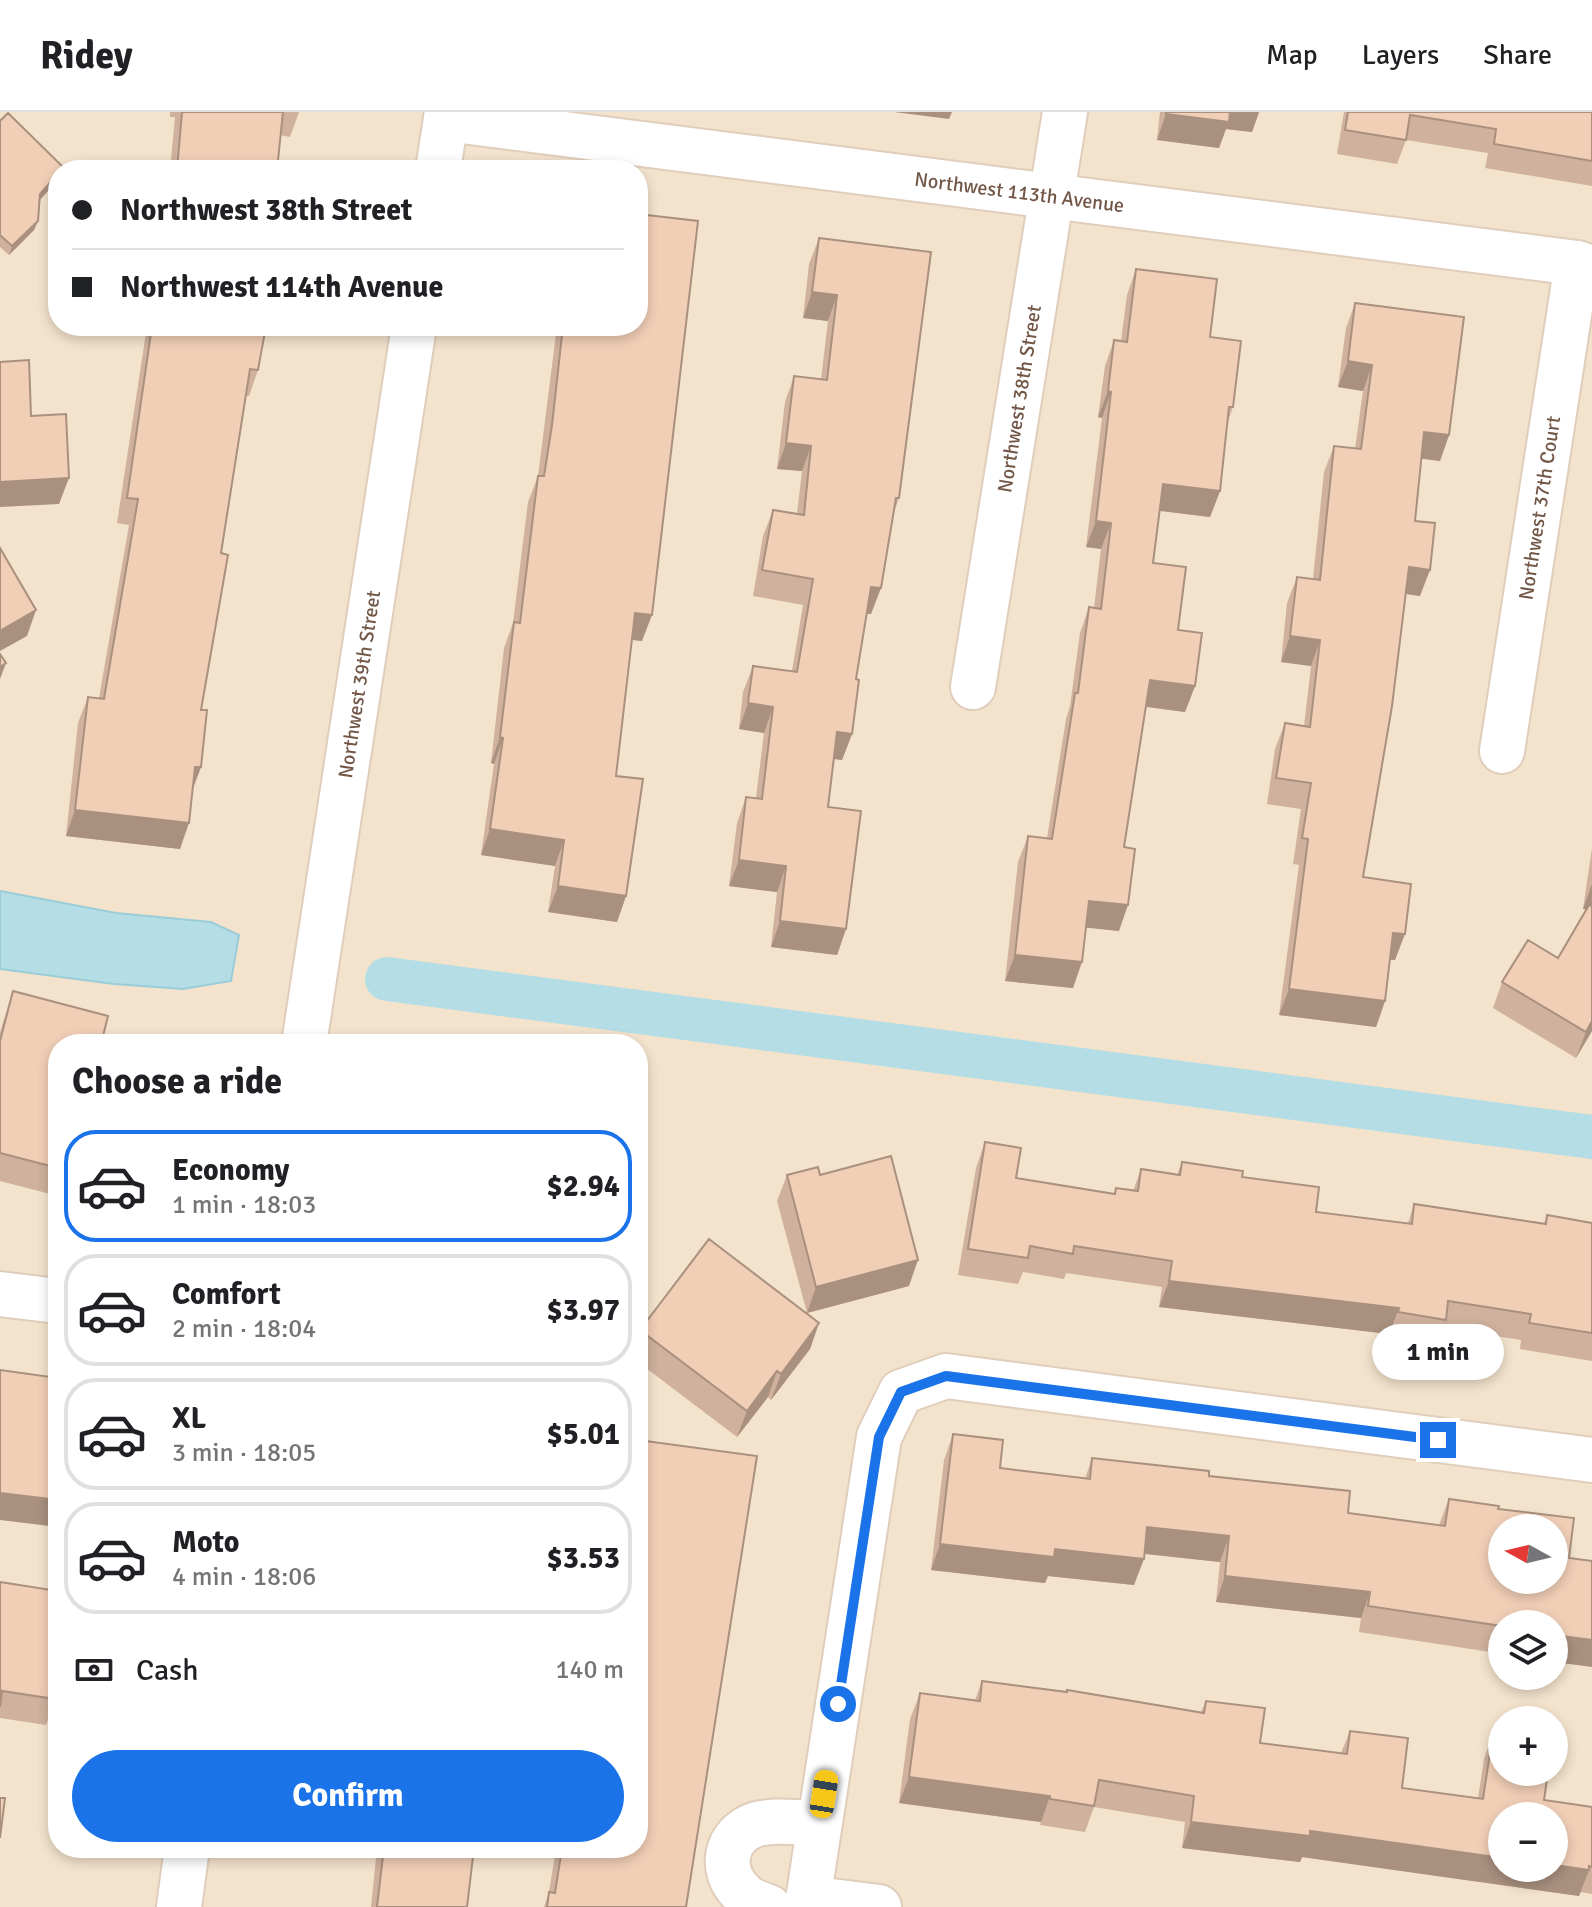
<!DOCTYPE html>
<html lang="en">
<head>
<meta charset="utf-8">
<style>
	:root { --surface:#fff; --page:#f2f2f2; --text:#202124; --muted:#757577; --line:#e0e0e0; --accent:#1a73e8 }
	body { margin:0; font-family:Signika,sans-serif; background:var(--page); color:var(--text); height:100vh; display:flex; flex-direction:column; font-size:30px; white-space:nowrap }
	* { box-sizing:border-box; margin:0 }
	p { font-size:26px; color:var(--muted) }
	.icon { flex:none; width:44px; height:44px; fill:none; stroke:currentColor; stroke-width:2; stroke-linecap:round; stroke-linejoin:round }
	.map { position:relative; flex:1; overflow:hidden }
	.side { position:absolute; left:48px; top:922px; width:600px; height:824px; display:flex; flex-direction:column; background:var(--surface); border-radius:32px; box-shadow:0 4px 12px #0003 }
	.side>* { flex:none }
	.banner { position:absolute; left:48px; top:48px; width:600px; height:176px; border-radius:32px; box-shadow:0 4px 12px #0003; display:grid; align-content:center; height:176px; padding:0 24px; background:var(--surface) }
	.needle { width:52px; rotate:278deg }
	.fabs { position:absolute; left:1488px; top:1402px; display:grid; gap:16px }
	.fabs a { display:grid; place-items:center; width:80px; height:80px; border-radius:50%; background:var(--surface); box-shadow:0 4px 12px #0003; font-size:40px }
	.end { position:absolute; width:36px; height:36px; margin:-18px; border:10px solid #1a73e8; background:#fff; box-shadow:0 0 0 4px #fff }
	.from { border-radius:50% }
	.bubble { position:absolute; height:56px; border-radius:28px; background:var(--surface); box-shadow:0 4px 12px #0003; font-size:26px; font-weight:700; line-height:56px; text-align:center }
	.car { position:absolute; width:24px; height:48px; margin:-24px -12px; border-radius:10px; box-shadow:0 0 6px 2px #0007; background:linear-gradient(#f5c518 24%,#345 0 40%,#f5c518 0 76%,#345 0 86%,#f5c518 0) }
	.banner b { display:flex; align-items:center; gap:28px; height:76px; font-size:30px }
	.banner b+b { border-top:2px solid var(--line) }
	.banner i { width:20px; height:20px; background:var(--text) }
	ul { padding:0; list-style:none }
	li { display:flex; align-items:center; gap:24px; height:112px; margin:0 16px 12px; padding:0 8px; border:4px solid var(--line); border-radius:32px }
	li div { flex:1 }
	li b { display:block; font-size:30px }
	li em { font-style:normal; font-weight:700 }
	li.current { border-color:var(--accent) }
	li>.icon { width:72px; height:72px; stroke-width:1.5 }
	h2 { padding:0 24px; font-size:36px; line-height:96px }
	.pay { display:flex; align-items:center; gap:20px; height:88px; padding:0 24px; font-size:30px }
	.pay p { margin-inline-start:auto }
	.action { display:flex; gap:16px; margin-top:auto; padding:16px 24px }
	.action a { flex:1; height:92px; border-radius:48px; background:var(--accent); color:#fff; font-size:32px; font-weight:700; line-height:92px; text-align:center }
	header { display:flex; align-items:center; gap:48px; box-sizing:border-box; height:112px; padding:0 40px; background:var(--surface); border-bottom:2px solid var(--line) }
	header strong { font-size:38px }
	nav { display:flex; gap:44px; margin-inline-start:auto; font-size:28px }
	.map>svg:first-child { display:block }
	.residential { fill:#f3e3cd; fill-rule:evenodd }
	.water { fill:#b4dde5; stroke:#9acdd7; stroke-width:2 }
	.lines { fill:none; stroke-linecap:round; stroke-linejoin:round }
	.canal { stroke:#b4dde5; stroke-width:44 }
	.minor-casing { stroke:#e0cdbb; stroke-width:48 }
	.minor { stroke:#fff; stroke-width:44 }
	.wall { fill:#cfb19d }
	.shaded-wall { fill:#a9907f }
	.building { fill:#f1ceb6; stroke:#a9907f; stroke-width:2; fill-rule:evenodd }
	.route { stroke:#1a73e8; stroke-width:10 }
	.labels { text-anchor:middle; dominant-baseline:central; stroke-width:6; stroke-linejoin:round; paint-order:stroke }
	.street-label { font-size:20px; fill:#725747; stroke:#fff5e5 }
</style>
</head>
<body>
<header>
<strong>Ridey</strong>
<nav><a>Map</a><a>Layers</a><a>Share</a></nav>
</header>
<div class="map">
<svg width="1592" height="1795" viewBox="0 0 1592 1795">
	<rect width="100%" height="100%" fill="#fcf1df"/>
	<path class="residential" d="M0,0H1592V1795H0ZM58,58H638V214H58ZM58,932H638V1736H58ZM1502,1416H1554V1468H1502ZM1502,1512H1554V1564H1502ZM1502,1608H1554V1660H1502ZM1502,1704H1554V1756H1502Z"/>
	<path class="water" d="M0,779L116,801L211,810L239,823L231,869L183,877L114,872L0,857Z"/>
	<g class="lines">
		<path class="canal" d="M387,867L1592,1025"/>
		<defs>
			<g id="minor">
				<path id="s1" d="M446,7L1577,151L1592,156"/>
				<path d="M438,58L447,0"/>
				<path id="s2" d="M973,575L1065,0"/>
				<path id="s3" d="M1502,639L1577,151"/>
				<path id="s4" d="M304,932L414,214"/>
				<path d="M0,1182L58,1189"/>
				<path d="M808,1786L879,1795"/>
				<path d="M179,1795L187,1736"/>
				<path d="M769,1795C760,1792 749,1789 742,1781C718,1758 725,1722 757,1712C776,1707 800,1711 819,1711"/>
				<path d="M807,1795L879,1325L901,1280L946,1264L1592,1348"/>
			</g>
		</defs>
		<use href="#minor" class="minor-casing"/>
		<use href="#minor" class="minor"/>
	</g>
	<path class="wall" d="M170,0H299L290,25L280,23L277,58H170L175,5H170Z
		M1160,0H1259L1252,20L1226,17L1219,36L1157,28Z
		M1344,0H1592V74L1485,56L1488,41L1406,28L1397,52L1337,42Z
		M0,9L58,68L39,88L38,109L34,118L9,143L0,135Z
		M819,126L899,386L893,403L871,502H867L856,567L852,622L842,648L834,647L828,695L846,817L837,843L771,835L777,780L729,774L737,711L746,685L756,686L764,621L739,617L743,580L753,554L792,559L803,493L753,484L763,424L773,398L797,402L802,359L777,357L785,290L794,264L821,267L828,209L803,206L809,152Z
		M1136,157L1210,225L1233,295L1228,309L1220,379L1210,405L1160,399L1153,451L1178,518L1195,574L1185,600L1146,595L1124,735L1119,819L1086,815L1073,876L1005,869L1018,750L1028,724L1047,726L1066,607L1070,594L1080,521L1089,495L1094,496L1101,437L1086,435L1102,306L1098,305L1105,254L1114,228L1121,229L1127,183Z
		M1355,191L1449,323L1440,349L1421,346L1415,409L1420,484L1406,482L1363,765L1395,848H1390L1385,889L1376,915L1279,903L1299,753L1293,752L1301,697L1267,692L1275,637L1285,611L1304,614L1311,554L1281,550L1287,491L1297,465L1313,467L1324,360L1334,334L1355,337L1363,279L1338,275L1346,216Z
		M147,214H266L258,258L249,284H246L221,441L201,598V655L193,677L180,737L66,724L78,611L88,585L99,586L129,413L117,411Z
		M557,214H638L642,529L632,528L616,664L626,784L617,810L548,800L555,754L481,743L494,652L491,651L504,536L513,511L528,390L538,364Z
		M1592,736V919L1576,946L1493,896L1502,870L1558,846L1587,797H1583Z
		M13,879L58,932V1084L0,1069V920Z
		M985,1030L1016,1066L1114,1082L1116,1076L1133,1079L1141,1057L1177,1063L1182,1050L1242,1065L1316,1100L1408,1111L1414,1092L1544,1111L1547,1103L1592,1111V1249L1520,1237L1521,1228L1443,1216L1436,1234L1388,1226L1389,1222L1159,1195L1162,1175L1066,1161L1064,1167L1023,1160L1018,1172L958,1163L976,1056Z
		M787,1063H820L909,1174L807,1201L777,1089Z
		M819,1211L810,1237L771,1288L768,1285L737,1325L638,1250V1224L640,1218Z
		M953,1322L1000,1356L1085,1367L1092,1346L1209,1364L1348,1401L1439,1413L1449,1387L1502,1512V1561L1495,1560L1497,1541L1359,1520L1361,1506L1216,1490L1220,1450L1144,1442L1134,1473L1048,1464L1045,1471L931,1458L944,1348Z
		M0,1470L52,1533L55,1587L46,1613L0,1606Z
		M982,1569L1201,1600L1206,1589L1260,1631L1341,1641L1350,1619L1402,1676L1478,1686L1484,1647L1493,1621L1544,1688L1592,1695V1782L1581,1780L1579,1784L1302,1745L1300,1750L1182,1736L1185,1710L1094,1695L1085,1720L1040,1713L1041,1710L899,1691L910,1607L920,1581L975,1588Z
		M377,1736H474L467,1795H371Z
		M556,1736H638L686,1795H544L549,1780Z"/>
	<path class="shaded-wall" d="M894,0H952L949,7Z
		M1228,0H1259L1252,20L1226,17L1219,36L1157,28L1166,2Z
		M58,62V68L37,91L40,82Z
		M38,109L34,118L9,143L12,134Z
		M812,180L837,183L828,209L803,206Z
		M1348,249L1372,253L1363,279L1338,275Z
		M1108,279L1111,280L1102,306L1098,305Z
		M1424,320L1449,323L1440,349L1415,346Z
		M786,331L811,334L802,359L777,357Z
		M69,366L59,392L0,395V370Z
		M1163,372L1220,379L1210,405L1154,398Z
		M1096,409L1111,411L1101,437L1086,435Z
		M1409,455L1430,458L1420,484L1400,481Z
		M871,475L881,476L871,502L862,501Z
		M36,498L27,524L0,539V519Z
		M635,501L652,503L642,529L626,527Z
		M1290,524L1320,528L1311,554L1281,550Z
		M6,551L0,567V555Z
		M1150,568L1195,574L1185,600L1141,594Z
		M748,591L773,595L764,621L739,617Z
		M837,620L852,622L842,648L828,646Z
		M500,625L503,626L494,652L491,651Z
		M195,655H201L191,681Z
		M75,698L189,711L180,737L66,724Z
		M490,717L564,728L555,754L481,743Z
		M739,748L786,754L777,780L729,774Z
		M1592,772V798L1583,797Z
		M558,774L626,784L617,810L548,800Z
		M1089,789L1128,793L1119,819L1080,815Z
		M780,809L846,817L837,843L771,835Z
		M1393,821L1405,822L1395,848L1384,847Z
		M1015,843L1082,850L1073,876L1005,869Z
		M1289,877L1385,889L1376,915L1279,903Z
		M1592,909V919L1576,946L1586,920Z
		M918,1148L909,1174L807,1201L816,1175Z
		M1169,1169L1399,1196L1389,1222L1159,1195Z
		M819,1211L810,1237L771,1288L781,1262Z
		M777,1259L768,1285L737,1325L747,1299Z
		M0,1381L58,1388V1415L0,1408Z
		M1147,1415L1229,1424L1220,1450L1138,1441Z
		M940,1432L1055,1437L1144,1447L1134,1473L1048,1464L1045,1471L931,1458Z
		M1225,1464L1370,1480L1361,1506L1216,1490Z
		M1554,1523L1592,1528V1555L1554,1550Z
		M1502,1540V1561L1495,1560Z
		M909,1665L1050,1684L1041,1710L899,1691Z
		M1191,1710L1310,1719L1502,1746V1756H1554V1753L1589,1758L1579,1784L1302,1745L1300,1750L1182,1736Z"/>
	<path class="building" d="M182,0H283L277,58H177Z
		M1166,0H1230L1229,10L1166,2Z
		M1348,0H1592V49L1494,32L1496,17L1410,3L1406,28L1345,18Z
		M8,1L64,56L62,58H58V62L40,82L38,109L12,134L0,123V9Z
		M638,102L698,109L652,503L635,501L616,664L643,667L626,784L558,774L564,728L490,717L503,626L500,625L514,510L520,511L538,364H544L552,313L563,214H638Z
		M819,126L931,140L899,386H896L881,476L871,475L856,567L859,568L852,622L837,620L828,695L861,699L846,817L780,809L786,754L739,748L746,685L762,687L773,595L748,591L753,554L797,560L813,467L762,458L773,398L804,403L811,334L786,331L794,264L827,268L837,183L812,180Z
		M1136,157L1217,167L1210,225L1241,229L1233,295H1229L1220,379L1163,372L1153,451L1186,455L1178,518L1202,521L1195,574L1150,568L1124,735L1135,737L1128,793L1089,789L1082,850L1015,843L1028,724L1052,727L1075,581H1078L1089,495L1101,497L1111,411L1096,409L1111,280L1108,279L1114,228L1127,230Z
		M1355,191L1464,205L1449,323L1424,320L1415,409L1435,411L1430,458L1409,455L1392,594L1363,765L1411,772L1405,822L1393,821L1385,889L1289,877L1308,727L1302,726L1311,671L1276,666L1285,611L1310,615L1320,528L1290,524L1297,465L1320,468L1334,334L1361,337L1372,253L1348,249Z
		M152,214H266L258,258L250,257L221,441L228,443L201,598H207L201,655H195L189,711L75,698L88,585L104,587L138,387L127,386Z
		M29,248L31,304L66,302L69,366L0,370V250Z
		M0,436L36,498L0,519Z
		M0,542L6,551L0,555Z
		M1589,793L1592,794V909L1586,920L1502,870L1528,828L1558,846Z
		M13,879L108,904L101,932H58V1056L0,1041V929Z
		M985,1030L1021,1036L1016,1066L1115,1082L1116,1076L1138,1079L1141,1057L1180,1063L1182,1050L1243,1059L1242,1065L1319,1075L1316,1100L1412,1112L1414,1092L1546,1112L1547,1103L1592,1111V1221L1529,1211L1531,1202L1448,1189L1446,1208L1398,1200L1399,1196L1169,1169L1172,1149L1074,1134L1073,1142L1030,1134L1028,1146L968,1137Z
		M891,1044L918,1148L816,1175L787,1063L818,1055L820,1063Z
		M709,1127L819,1211L781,1262L777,1259L747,1299L640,1218Z
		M0,1258L58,1266V1388L0,1381Z
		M953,1322L1003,1328L1000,1356L1090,1367L1092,1346L1209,1359V1364L1350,1379L1348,1401L1445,1414L1449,1387L1499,1394L1498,1397L1574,1406L1569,1446L1592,1449V1528L1554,1523V1512H1502V1514L1368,1494L1370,1480L1225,1464L1229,1424L1147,1415L1144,1447L1055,1437L1054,1445L940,1432ZM1502,1416H1554V1468H1502Z
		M638,1328L757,1344L686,1795H547L549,1780L555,1781L562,1736H638Z
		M0,1470L58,1479V1494L52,1533L58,1534V1569L55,1587L2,1579L0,1595Z
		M982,1569L1067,1580V1578L1204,1601L1206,1589L1265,1596L1260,1631L1347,1642L1350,1619L1408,1626L1402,1676L1483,1687L1493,1621L1502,1622V1660H1548L1544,1688L1592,1695V1755L1589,1754V1758L1554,1753V1704H1502V1746L1310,1719V1724L1191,1710L1194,1684L1099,1668L1094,1694L1050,1687V1684L909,1665L920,1581L980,1589Z
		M0,1686H5L0,1726Z
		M384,1736H474L467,1795H377Z"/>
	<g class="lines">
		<path class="route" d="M838,1592L879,1325L901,1280L946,1264L1438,1328"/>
	</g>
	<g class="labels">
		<g class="street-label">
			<text stroke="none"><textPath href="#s1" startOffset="578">Northwest 113th Avenue</textPath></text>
			<text stroke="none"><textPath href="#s2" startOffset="292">Northwest 38th Street</textPath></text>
			<text stroke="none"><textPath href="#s3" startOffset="246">Northwest 37th Court</textPath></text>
			<text stroke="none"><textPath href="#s4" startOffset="364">Northwest 39th Street</textPath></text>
		</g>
	</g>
</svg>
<div class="fabs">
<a><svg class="needle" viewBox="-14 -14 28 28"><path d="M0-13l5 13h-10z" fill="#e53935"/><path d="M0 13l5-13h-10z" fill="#757577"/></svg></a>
<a><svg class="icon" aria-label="layers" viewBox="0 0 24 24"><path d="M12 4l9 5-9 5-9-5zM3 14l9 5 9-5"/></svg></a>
<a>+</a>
<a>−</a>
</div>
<i class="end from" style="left:838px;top:1592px"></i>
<i class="end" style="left:1438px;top:1328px"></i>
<div class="bubble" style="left:1372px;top:1212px;width:132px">1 min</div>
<i class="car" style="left:824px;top:1682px;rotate:9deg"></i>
<div class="banner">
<b><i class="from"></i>Northwest 38th Street</b>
<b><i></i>Northwest 114th Avenue</b>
</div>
<section class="side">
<h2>Choose a ride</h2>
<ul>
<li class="current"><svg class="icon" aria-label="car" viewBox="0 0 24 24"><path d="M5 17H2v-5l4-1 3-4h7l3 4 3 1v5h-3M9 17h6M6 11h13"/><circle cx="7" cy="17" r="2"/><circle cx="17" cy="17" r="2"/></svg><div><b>Economy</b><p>1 min · 18:03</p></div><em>$2.94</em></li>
<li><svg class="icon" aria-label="car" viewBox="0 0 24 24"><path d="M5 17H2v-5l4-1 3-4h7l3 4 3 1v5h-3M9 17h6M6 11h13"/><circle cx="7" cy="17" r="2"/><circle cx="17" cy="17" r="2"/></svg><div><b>Comfort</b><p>2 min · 18:04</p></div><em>$3.97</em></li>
<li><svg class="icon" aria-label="car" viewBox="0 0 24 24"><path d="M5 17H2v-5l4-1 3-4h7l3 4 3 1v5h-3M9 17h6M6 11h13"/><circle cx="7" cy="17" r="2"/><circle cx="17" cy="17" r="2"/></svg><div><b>XL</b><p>3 min · 18:05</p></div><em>$5.01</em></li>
<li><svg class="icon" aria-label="car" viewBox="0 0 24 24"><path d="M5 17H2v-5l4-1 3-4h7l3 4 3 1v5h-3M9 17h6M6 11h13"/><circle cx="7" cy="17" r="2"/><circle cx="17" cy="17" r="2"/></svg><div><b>Moto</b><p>4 min · 18:06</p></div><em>$3.53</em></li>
</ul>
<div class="pay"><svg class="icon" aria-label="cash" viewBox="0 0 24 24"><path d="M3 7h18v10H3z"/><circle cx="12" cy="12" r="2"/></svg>Cash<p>140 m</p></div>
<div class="action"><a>Confirm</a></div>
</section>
</div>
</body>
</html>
